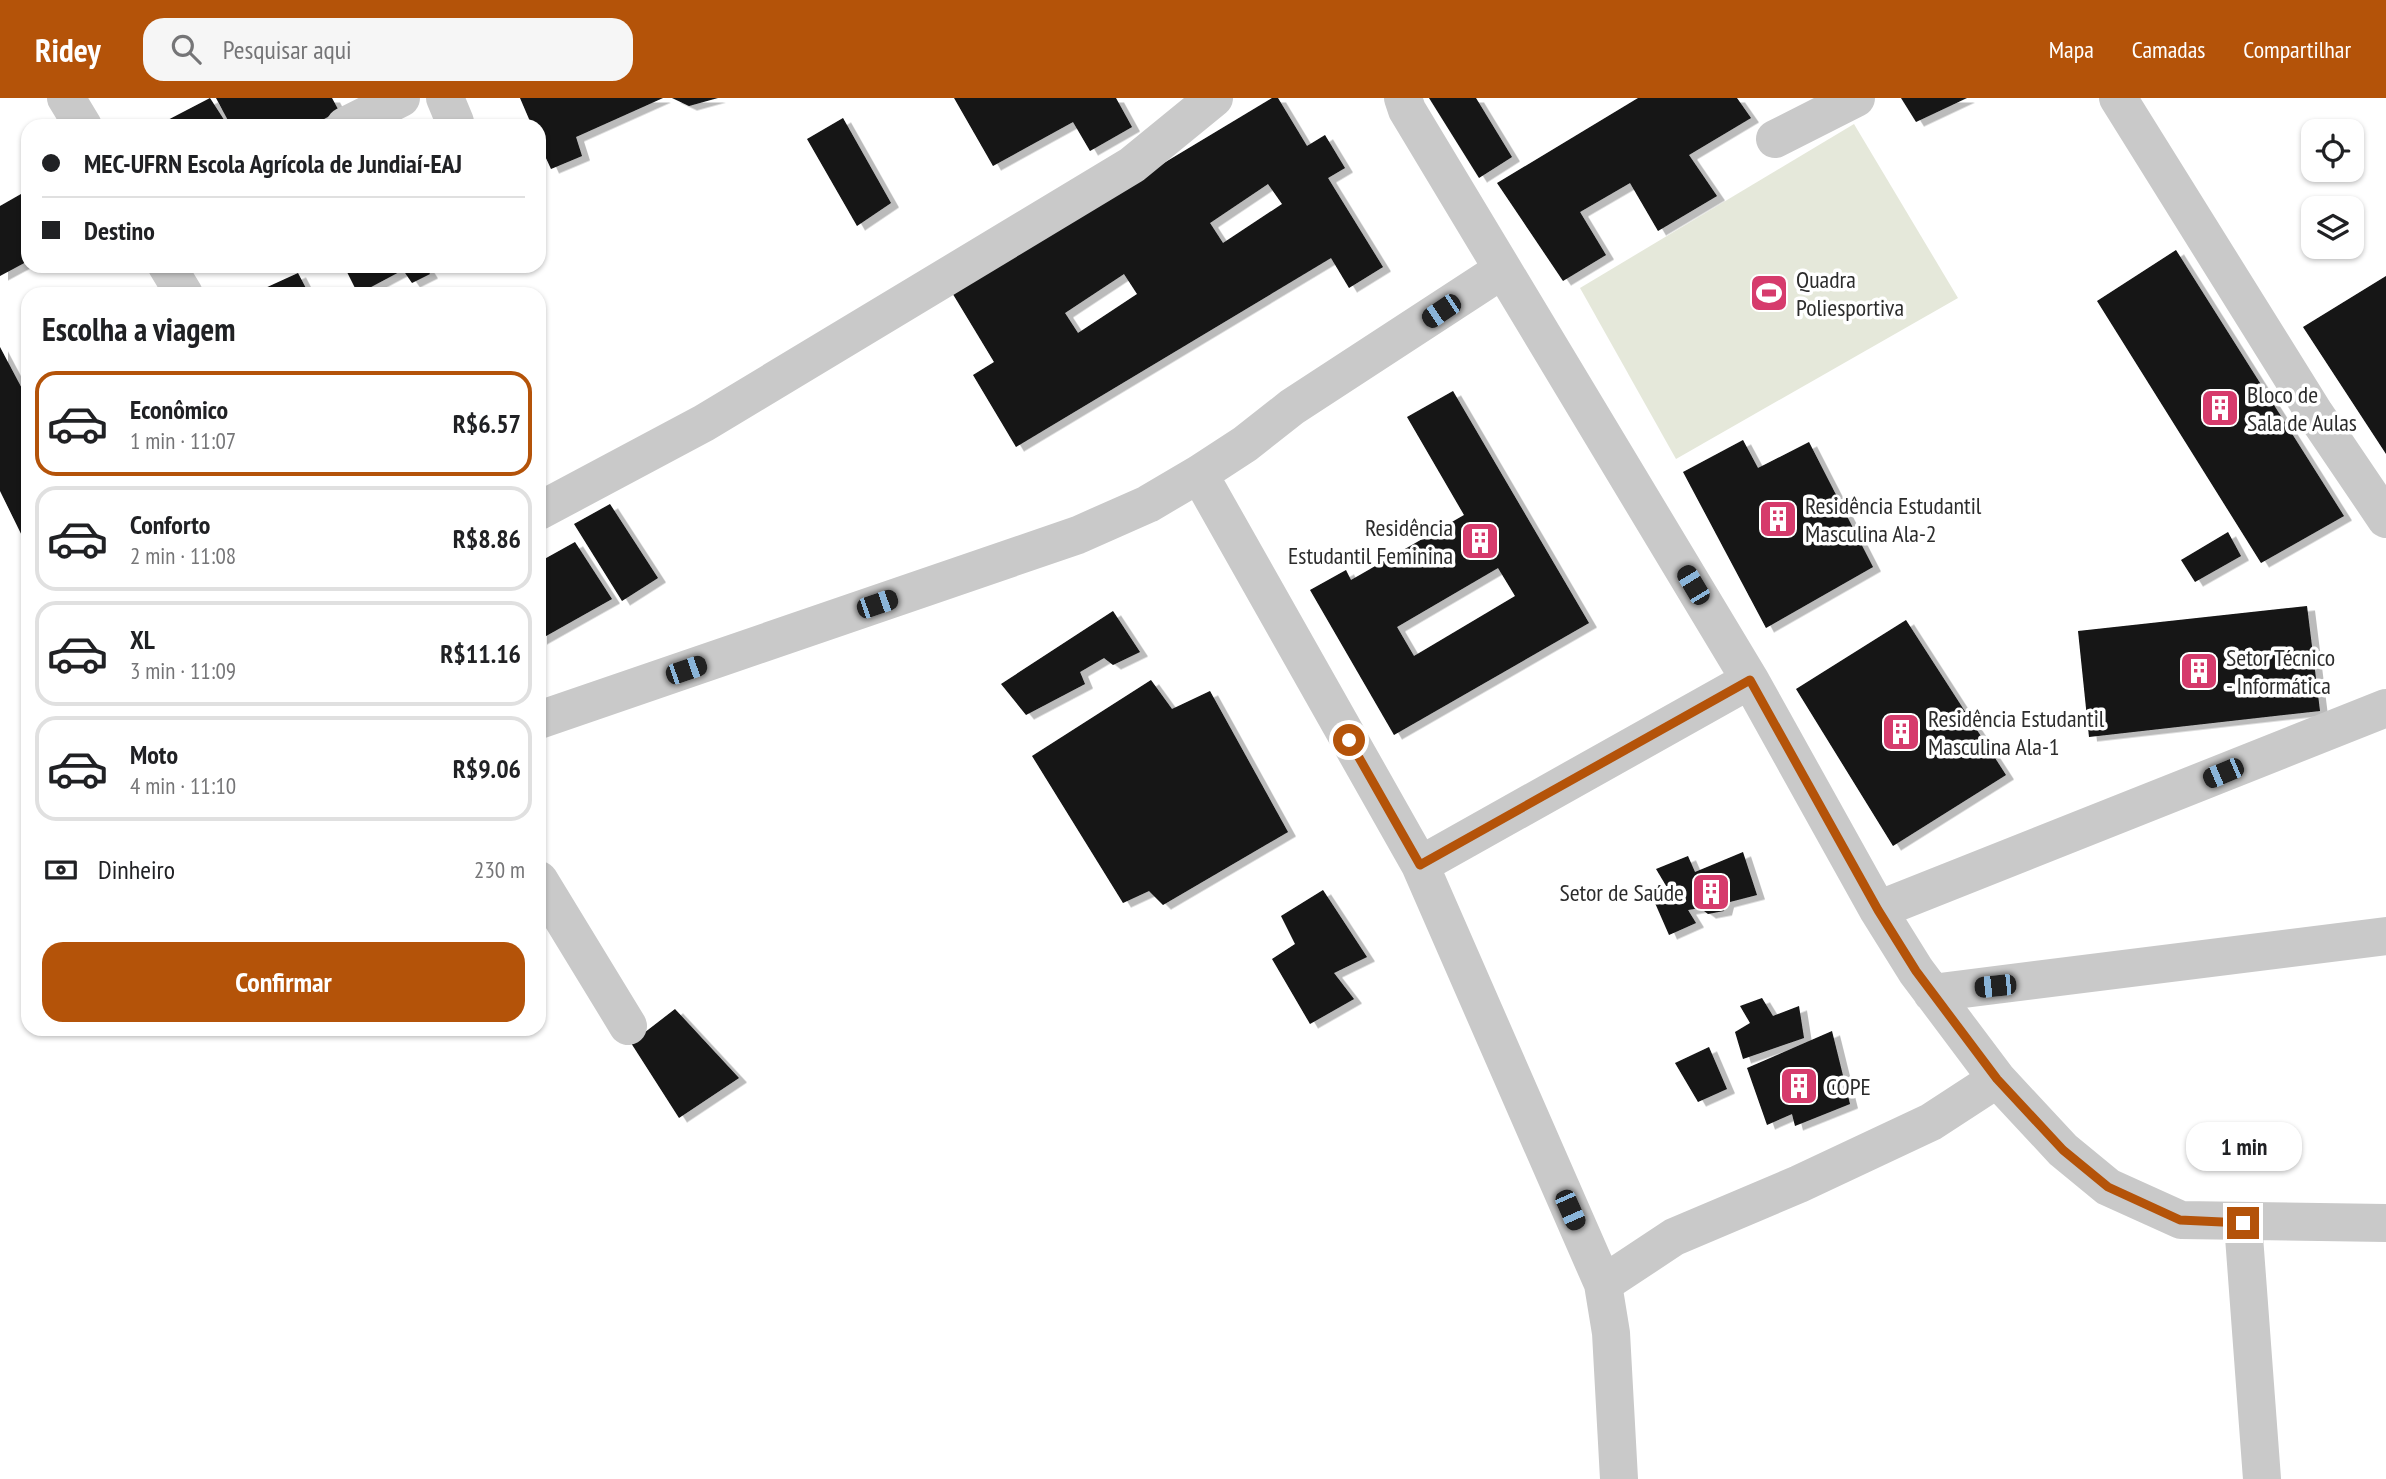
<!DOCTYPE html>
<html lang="pt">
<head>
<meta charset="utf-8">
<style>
	:root { --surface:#fff; --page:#f6f6f6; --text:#202124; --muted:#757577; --line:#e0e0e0; --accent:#b45309 }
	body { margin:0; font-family:"PT Sans Narrow",sans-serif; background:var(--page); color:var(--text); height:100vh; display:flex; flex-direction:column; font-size:26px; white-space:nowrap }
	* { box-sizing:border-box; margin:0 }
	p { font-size:23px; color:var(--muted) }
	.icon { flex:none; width:38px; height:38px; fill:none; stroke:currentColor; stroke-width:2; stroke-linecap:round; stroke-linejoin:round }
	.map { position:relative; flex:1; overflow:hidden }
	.side { position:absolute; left:21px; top:189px; width:525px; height:749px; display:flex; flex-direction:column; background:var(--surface); border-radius:21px; box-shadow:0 2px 5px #0004 }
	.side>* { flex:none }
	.top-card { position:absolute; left:21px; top:21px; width:525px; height:154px; border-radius:21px; box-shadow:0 2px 5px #0004; display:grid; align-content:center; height:154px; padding:0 21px; background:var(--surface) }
	.buttons { position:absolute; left:2301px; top:21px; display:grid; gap:14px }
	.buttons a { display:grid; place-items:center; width:63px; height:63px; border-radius:14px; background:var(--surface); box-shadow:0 2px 5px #0004; font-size:35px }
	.end { position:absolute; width:32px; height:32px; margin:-16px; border:9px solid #b45309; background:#fff; box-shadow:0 0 0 4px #fff }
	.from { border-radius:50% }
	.bubble { position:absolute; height:49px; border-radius:21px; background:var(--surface); box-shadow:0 2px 5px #0004; font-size:23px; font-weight:700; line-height:49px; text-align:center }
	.car { position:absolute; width:21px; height:42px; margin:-21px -10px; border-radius:9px; box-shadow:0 0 5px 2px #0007; background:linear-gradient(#222 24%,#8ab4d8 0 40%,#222 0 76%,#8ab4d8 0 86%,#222 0) }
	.top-card b { display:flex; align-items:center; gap:24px; height:66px; font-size:26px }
	.top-card b+b { border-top:2px solid var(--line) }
	.top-card i { width:18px; height:18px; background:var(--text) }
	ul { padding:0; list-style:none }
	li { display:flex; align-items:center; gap:21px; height:105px; margin:0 14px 10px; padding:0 7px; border:4px solid var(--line); border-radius:21px }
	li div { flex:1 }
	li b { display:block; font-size:26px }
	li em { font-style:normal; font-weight:700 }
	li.current { border-color:var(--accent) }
	li>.icon { width:63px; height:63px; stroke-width:1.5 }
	h2 { padding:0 21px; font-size:32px; line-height:84px }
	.pay { display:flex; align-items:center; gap:18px; height:77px; padding:0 21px; font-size:26px }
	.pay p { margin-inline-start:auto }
	.cta { display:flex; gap:14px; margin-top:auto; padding:14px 21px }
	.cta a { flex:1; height:80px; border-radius:21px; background:var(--accent); color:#fff; font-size:28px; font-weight:700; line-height:80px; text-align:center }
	header { display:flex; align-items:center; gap:42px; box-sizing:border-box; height:98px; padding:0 35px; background:var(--accent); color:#fff }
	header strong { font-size:33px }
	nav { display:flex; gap:38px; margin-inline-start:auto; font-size:24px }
	.search { width:490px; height:63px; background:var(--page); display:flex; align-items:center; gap:18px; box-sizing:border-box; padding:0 24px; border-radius:21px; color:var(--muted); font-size:26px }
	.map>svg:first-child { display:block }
	.green { fill:#e5e8da }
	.building { fill:#131313; fill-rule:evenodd; filter:url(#shadow) }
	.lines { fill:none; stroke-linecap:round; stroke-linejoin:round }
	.minor { stroke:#c9c9c9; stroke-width:38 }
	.route { stroke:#b45309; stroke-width:9 }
	.labels { text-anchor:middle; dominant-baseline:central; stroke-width:7; stroke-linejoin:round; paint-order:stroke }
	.poi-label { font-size:24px; fill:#2c2c2c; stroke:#fff; text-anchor:start }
</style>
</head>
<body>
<header>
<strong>Ridey</strong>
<div class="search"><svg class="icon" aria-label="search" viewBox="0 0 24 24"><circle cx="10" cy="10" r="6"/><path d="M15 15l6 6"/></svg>Pesquisar aqui</div>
<nav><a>Mapa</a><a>Camadas</a><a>Compartilhar</a></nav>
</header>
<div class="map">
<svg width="2386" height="1381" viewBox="0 0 2386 1381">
	<defs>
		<filter id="shadow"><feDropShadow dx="8" dy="4.5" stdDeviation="0" flood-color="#0004"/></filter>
	</defs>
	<rect width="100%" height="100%" fill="#fff"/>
	<path class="green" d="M1854,26L1958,200L1676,361L1580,190Z"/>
	<path class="building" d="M210,0L228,28L160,26Z
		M216,0H332L339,13L311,28H231Z
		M520,0H663L576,39L582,58L551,71L539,45V28H532Z
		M672,0H718L689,8Z
		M954,0H1116L1132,29L1090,53L1073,24L993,68Z
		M1272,0H1278L1307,48L1325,37L1345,70L1328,80L1383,169L1349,190L1331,160L1016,349L973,277L994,264L951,193ZM1268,86L1282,106L1223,145L1210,125ZM1124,176L1137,196L1078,235L1065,215Z
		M1429,0H1476L1512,59L1479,80Z
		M1638,0H1737L1751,20L1689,57L1717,98L1658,133L1630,85L1580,114L1606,157L1563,183L1497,85Z
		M1901,0H1967L1916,24Z
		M843,20L891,105L857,128L807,41Z
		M28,92V163L0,178V108Z
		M2176,152L2344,418L2261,465L2097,203Z
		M344,168H425L430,176L412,185L403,172L358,196Z
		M298,175L309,196H252Z
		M2386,178V356L2303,229Z
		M0,249L28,302V450L0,393Z
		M1453,293L1589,525L1394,637L1310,492L1346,472L1351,482L1464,417L1407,319ZM1498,470L1515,498L1414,558L1397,529Z
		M1743,342L1758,370L1809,344L1873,469L1766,530L1683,374Z
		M610,406L658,480L622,503L574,426Z
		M2228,434L2241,458L2195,484L2181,462Z
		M575,444L612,501L539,542V464Z
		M2307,508L2320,613L2089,639L2078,533Z
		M1113,513L1140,554L1113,567L1104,560L1080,574L1085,586L1026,617L1001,586Z
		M1906,522L2006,677L1893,748L1796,591Z
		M1151,582L1172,611L1210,593L1288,734L1163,807L1149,793L1123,805L1032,658Z
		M1743,754L1757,797L1726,805L1724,813L1708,816L1700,810L1688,812L1696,825L1669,837L1655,805L1668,791L1656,771L1688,758L1695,774Z
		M1323,792L1367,859L1334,875L1354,901L1310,926L1272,861L1295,846L1281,818Z
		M1762,900L1773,918L1799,908L1804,940L1743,961L1735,934L1750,925L1740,908Z
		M675,911L739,980L679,1020L631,945Z
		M1832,933L1850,1006L1795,1028L1792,1016L1767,1027L1747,970Z
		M1709,949L1727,991L1698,1004L1675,965Z"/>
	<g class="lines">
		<path class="minor" d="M66,0L83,28
			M445,0L455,24
			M1403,0L1407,12L1750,582L1878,812L1916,873L1997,981L2063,1052L2108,1089L2181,1122L2386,1125
			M2118,0L2315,316L2386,421
			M345,28L401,0
			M1775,41L1856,0
			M167,168L184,196
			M1199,376L1420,767L1603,1186
			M539,413L704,325L1132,67L1214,0
			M539,622L1078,437L1148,406L1199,376L1245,346L1292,309L1502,172
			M1420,767L1750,582
			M539,782L628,928
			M1878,812L2386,610
			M1932,895L2386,838
			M2243,1125L2262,1381
			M1619,1381L1611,1235L1603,1186L1674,1139L1799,1086L1931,1024L1997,981"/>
	</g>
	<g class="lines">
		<path class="route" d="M1349,642L1420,767L1750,582L1878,812L1916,873L1997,981L2063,1052L2108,1089L2180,1122L2243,1125"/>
	</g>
	<defs>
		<symbol id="stadium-square" viewBox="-11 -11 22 22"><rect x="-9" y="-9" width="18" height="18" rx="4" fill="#d63b6c" stroke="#fff"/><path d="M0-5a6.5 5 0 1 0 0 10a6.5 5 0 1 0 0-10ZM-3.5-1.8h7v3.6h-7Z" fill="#fff"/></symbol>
		<symbol id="building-square" viewBox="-11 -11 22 22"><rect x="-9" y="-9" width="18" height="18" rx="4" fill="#d63b6c" stroke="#fff"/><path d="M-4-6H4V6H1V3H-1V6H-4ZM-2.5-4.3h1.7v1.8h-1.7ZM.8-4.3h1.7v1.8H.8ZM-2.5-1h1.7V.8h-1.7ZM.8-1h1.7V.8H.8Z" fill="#fff"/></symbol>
	</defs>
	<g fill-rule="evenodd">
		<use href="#stadium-square" x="1747" y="173" width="44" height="44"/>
		<use href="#building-square" x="2198" y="288" width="44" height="44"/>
		<use href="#building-square" x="1756" y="399" width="44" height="44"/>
		<use href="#building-square" x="1458" y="421" width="44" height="44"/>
		<use href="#building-square" x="2177" y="551" width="44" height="44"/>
		<use href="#building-square" x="1879" y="612" width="44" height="44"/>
		<use href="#building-square" x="1689" y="772" width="44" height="44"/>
		<use href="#building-square" x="1777" y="966" width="44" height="44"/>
	</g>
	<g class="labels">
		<g class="poi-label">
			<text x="1796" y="181">Quadra<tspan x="1796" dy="28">Poliesportiva</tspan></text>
			<text x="2247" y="296">Bloco de<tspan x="2247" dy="28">Sala de Aulas</tspan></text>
			<text x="1805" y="407">Residência Estudantil<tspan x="1805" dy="28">Masculina Ala-2</tspan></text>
			<text x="1453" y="429" text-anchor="end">Residência<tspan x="1453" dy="28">Estudantil Feminina</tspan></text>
			<text x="2226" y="559">Setor Técnico<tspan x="2226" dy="28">- Informática</tspan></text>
			<text x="1928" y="620">Residência Estudantil<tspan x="1928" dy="28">Masculina Ala-1</tspan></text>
			<text x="1684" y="794" text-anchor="end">Setor de Saúde</text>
			<text x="1826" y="988">COPE</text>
		</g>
	</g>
</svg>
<div class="buttons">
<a><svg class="icon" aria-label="locate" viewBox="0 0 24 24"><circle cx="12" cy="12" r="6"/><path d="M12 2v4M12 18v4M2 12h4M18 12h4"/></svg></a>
<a><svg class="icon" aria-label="layers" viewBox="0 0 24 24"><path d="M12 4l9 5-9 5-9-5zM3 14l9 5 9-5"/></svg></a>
</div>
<i class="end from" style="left:1349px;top:642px"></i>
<i class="end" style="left:2243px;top:1125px"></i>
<div class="bubble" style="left:2186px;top:1024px;width:116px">1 min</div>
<i class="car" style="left:1441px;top:213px;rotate:236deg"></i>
<i class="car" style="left:1693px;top:487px;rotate:329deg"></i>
<i class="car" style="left:877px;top:506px;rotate:71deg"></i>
<i class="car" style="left:686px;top:572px;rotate:71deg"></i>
<i class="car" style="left:2223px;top:675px;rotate:247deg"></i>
<i class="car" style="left:1995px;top:888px;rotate:264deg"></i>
<i class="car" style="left:1570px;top:1112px;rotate:156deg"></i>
<div class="top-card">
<b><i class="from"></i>MEC-UFRN Escola Agrícola de Jundiaí-EAJ</b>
<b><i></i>Destino</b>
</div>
<section class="side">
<h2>Escolha a viagem</h2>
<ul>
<li class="current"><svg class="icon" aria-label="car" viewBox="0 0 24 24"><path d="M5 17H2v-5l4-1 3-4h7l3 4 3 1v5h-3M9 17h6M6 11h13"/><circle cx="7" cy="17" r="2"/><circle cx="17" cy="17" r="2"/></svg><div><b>Econômico</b><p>1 min · 11:07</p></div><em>R$6.57</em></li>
<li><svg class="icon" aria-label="car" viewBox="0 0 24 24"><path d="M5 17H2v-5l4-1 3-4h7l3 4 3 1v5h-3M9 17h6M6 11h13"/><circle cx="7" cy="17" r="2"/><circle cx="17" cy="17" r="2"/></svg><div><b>Conforto</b><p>2 min · 11:08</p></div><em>R$8.86</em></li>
<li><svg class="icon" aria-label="car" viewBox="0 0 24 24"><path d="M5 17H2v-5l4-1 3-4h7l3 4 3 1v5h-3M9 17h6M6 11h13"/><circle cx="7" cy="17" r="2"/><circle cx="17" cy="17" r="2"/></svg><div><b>XL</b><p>3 min · 11:09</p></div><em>R$11.16</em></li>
<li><svg class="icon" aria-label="car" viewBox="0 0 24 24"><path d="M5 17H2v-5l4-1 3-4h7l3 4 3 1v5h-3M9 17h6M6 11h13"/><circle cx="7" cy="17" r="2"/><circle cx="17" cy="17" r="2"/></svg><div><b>Moto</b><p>4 min · 11:10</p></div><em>R$9.06</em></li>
</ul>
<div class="pay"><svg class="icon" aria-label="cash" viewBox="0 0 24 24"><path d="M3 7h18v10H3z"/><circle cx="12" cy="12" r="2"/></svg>Dinheiro<p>230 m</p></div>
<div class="cta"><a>Confirmar</a></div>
</section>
</div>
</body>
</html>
